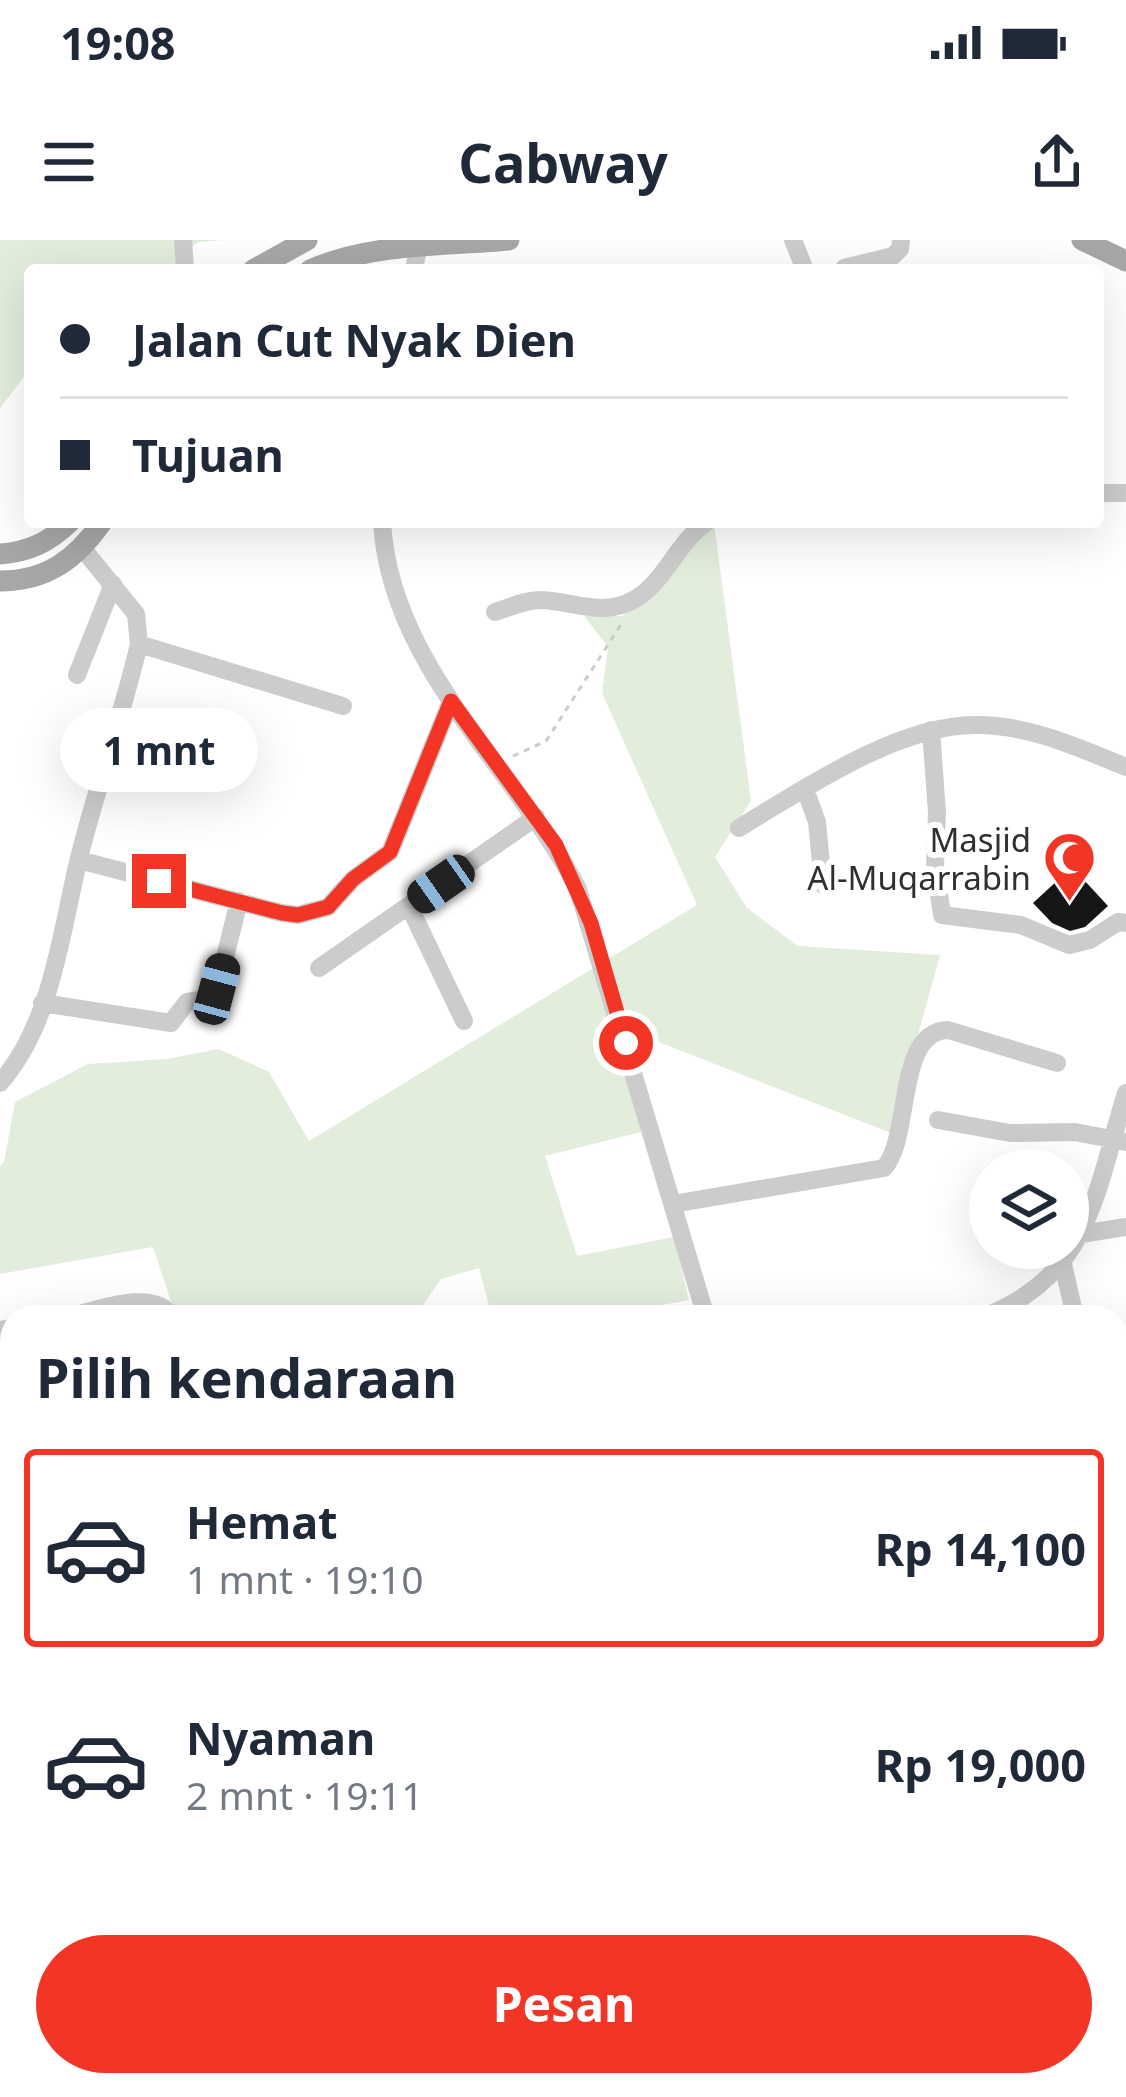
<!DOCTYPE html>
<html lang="id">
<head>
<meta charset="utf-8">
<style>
	:root { --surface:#fff; --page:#f2f2f3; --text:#1f2937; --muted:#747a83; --line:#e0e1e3; --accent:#f23525 }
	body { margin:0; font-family:"Noto Sans",sans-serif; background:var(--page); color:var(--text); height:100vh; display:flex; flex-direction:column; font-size:45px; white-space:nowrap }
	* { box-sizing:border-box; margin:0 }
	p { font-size:39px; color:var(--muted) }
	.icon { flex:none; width:66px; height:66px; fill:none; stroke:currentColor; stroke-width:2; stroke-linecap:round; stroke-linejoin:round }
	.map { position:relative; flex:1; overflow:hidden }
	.details { position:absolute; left:0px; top:1065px; width:1128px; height:792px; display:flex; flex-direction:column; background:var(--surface); border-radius:36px 36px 0 0; box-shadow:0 12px 48px #0002 }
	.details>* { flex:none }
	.guide { position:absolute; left:24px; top:24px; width:1080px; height:264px; border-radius:12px; box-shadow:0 12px 48px #0002; display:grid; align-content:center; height:264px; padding:0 36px; background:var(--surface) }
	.tools { position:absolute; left:969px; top:909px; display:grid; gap:24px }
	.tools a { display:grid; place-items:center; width:120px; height:120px; border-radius:50%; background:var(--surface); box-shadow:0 12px 48px #0002; font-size:60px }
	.end { position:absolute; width:54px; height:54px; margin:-27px; border:15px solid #f23525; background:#fff; box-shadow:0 0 0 6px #fff }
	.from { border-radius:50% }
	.bubble { position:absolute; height:84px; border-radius:42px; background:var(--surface); box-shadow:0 12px 48px #0002; font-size:39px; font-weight:700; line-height:84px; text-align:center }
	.car { position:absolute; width:36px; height:72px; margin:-36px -18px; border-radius:15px; box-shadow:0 0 9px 3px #0007; background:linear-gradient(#222 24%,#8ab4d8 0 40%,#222 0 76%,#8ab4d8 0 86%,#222 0) }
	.guide b { display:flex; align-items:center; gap:42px; height:114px; font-size:45px }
	.guide b+b { border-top:3px solid var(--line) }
	.guide i { width:30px; height:30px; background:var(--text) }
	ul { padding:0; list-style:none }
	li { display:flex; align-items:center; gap:36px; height:198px; margin:0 24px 18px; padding:0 12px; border:6px solid transparent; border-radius:12px }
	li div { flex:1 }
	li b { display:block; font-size:45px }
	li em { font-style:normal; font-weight:700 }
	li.active { border-color:var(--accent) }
	li>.icon { width:108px; height:108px; stroke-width:1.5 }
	h2 { padding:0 36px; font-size:54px; line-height:144px }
	.primary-button { display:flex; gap:24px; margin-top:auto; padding:24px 36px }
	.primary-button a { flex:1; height:138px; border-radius:72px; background:var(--accent); color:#fff; font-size:48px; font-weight:700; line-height:138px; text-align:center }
	.status { display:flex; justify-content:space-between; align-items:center; height:84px; padding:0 60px; background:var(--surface); direction:ltr }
	.status svg { height:33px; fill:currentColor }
	header { display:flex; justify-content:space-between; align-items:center; height:156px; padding:0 36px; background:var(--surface); font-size:54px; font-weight:700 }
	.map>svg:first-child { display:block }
	.green { fill:#e2eddc }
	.building { fill:#161616 }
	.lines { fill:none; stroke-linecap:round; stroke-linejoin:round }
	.path { stroke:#ccc; stroke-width:3; stroke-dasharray:6 6; stroke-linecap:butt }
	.minor { stroke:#ccc; stroke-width:18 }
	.major { stroke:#a7a7a7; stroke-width:21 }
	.route { stroke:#f23525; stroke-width:15 }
	.labels { text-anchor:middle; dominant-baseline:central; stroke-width:12; stroke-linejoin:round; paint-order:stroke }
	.poi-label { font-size:33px; fill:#2f2f2f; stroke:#fff; text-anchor:end }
</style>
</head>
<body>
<div class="status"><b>19:08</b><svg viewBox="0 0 49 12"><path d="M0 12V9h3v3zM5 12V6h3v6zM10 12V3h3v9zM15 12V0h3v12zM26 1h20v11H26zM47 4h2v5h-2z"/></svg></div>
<header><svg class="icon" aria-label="menu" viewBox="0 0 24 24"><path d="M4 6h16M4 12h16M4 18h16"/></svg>Cabway<svg class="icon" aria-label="share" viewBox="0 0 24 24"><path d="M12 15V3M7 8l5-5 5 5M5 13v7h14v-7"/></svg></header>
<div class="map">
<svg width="1126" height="1857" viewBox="0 0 1126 1857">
	<rect width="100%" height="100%" fill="#fff"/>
	<path class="green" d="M0,0H223L198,2L179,17L178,30H30V129L0,168Z
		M714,283L751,561L715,617L747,668L798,706L940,715L891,893L636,793L620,798L645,891L545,916L577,1016L674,997L689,1060L596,1077H492L479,1028L441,1039L416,1075L408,1077H176L153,1007L0,1034V926L4,922L15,862L88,824L167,819L219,809L269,832L309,901L697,665L602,453L608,407L584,376H622L642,362Z"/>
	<path class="building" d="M1072,627L1108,666L1085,687L1070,691L1052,683L1033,663Z"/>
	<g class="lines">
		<path class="path" d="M513,516L546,501L622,383"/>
		<path class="minor" d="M183,0L185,30
			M793,0L805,30
			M844,28L893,16L900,9L901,0
			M414,30L418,8
			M1098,253H1126
			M382,282C390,427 516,527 578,649L706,1077
			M495,372C510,367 526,360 541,360C574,361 604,378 635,359C665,342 677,302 707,282
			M139,404L343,466
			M77,435L113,344
			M931,490L937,573L935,627L942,675L1021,685L1069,705L1090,700L1118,682L1126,683
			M805,549L817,582L823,645
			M739,588C804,549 897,485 975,485C1027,484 1079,508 1126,527
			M79,620L282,673L298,675L328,667L353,639L390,612L451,461
			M409,666L464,781
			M319,728L536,577
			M42,763L171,783L187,762L206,759L217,749L239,661
			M0,843C52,784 61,692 79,618C97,546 122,476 139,404L136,374L83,309
			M938,880L1010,893L1075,892L1126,902
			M673,964L884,928C912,898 895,791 948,790L1057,823
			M1081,994L1126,987
			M1063,1024L1075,1077
			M67,1077C96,1071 154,1047 172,1077
			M983,1077C1090,1036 1095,953 1126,853
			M0,1090L12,1088
			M1116,1161L1126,1160
			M0,1252L12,1250
			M1116,1340L1126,1338
			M1116,1386L1126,1430
			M0,1560L12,1559
			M1116,1787L1119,1788
			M0,1811L12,1817
			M117,1845L119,1857
			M541,1845L542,1857
			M821,1845L823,1857
			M995,1845L997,1857
			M711,1857L731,1845"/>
		<path class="major" d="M1082,0L1126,21
			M253,30L307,0
			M310,30C370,3 444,6 509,0
			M0,314C29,312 49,302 70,282
			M0,341C47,341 76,319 102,282"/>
	</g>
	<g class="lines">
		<path class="route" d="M159,641L282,673L298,675L328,667L353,639L390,612L451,461L556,605L591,683L626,803"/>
	</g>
	<defs>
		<symbol id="mosque-pin" viewBox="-11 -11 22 30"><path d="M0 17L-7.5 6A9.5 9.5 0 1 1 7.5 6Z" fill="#f23525" stroke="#fff"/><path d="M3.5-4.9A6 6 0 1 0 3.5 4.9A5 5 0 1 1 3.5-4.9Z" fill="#fff"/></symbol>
	</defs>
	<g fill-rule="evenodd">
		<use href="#mosque-pin" x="1040" y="588" width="59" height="81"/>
	</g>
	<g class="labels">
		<g class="poi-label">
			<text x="1031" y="599">Masjid<tspan x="1031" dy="38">Al-Muqarrabin</tspan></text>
		</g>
	</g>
</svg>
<div class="tools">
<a><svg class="icon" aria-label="layers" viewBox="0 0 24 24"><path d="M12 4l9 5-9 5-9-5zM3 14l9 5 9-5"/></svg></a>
</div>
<i class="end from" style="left:626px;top:803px"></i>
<i class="end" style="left:159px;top:641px"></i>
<div class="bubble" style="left:60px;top:468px;width:198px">1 mnt</div>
<i class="car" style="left:441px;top:644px;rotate:235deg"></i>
<i class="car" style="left:217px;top:749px;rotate:15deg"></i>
<div class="guide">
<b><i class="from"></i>Jalan Cut Nyak Dien</b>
<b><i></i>Tujuan</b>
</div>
<section class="details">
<h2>Pilih kendaraan</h2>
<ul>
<li class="active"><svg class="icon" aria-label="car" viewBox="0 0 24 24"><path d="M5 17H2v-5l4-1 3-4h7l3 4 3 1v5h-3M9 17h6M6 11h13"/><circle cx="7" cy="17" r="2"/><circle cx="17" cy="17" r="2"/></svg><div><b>Hemat</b><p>1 mnt · 19:10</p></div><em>Rp 14,100</em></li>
<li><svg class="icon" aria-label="car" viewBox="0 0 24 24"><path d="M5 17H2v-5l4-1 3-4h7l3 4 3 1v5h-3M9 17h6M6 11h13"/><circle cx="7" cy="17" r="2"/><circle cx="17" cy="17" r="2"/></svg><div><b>Nyaman</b><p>2 mnt · 19:11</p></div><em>Rp 19,000</em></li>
</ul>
<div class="primary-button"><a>Pesan</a></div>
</section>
</div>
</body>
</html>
